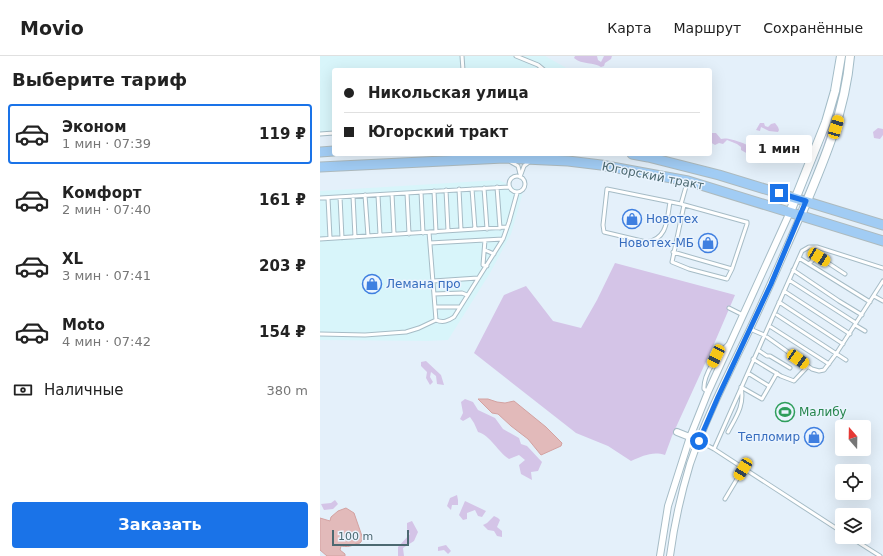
<!DOCTYPE html>
<html lang="ru">
<head>
<meta charset="utf-8">
<style>
	:root { --surface:#fff; --page:#f6f6f6; --text:#222; --muted:#767676; --line:#e0e0e0; --accent:#1a73e8 }
	body { margin:0; font-family:"DejaVu Sans",sans-serif; background:var(--page); color:var(--text); height:100vh; display:flex; flex-direction:column; font-size:15px; white-space:nowrap }
	* { box-sizing:border-box; margin:0 }
	p { font-size:13px; color:var(--muted) }
	.icon { flex:none; width:22px; height:22px; fill:none; stroke:currentColor; stroke-width:2; stroke-linecap:round; stroke-linejoin:round }
	.map { position:relative; flex:1; overflow:hidden }
	.details { display:flex; flex-direction:column; background:var(--surface); width:320px }
	.details>* { flex:none }
	.banner { position:absolute; left:12px; top:12px; width:380px; height:88px; border-radius:4px; box-shadow:0 4px 16px #0002; display:grid; align-content:center; height:88px; padding:0 12px; background:var(--surface) }
	.needle { width:26px; rotate:340deg }
	.fabs { position:absolute; left:515px; top:364px; display:grid; gap:8px }
	.fabs a { display:grid; place-items:center; width:36px; height:36px; border-radius:4px; background:var(--surface); box-shadow:0 4px 16px #0002; font-size:20px }
	.scale { position:absolute; left:12px; bottom:10px; width:77px; box-sizing:border-box; padding-left:4px; border:2px solid #4c6971; border-top:0; font-size:11px; line-height:14px; white-space:nowrap; color:#4c6971; -webkit-text-stroke:3px #eaf4fe; paint-order:stroke }
	.end { position:absolute; width:18px; height:18px; margin:-9px; border:5px solid #1a73e8; background:#fff; box-shadow:0 0 0 2px #fff }
	.from { border-radius:50% }
	.bubble { position:absolute; height:28px; border-radius:4px; background:var(--surface); box-shadow:0 4px 16px #0002; font-size:13px; font-weight:700; line-height:28px; text-align:center }
	.car { position:absolute; width:12px; height:24px; margin:-12px -6px; border-radius:5px; box-shadow:0 0 3px 1px #0007; background:linear-gradient(#f5c518 24%,#345 0 40%,#f5c518 0 76%,#345 0 86%,#f5c518 0) }
	.banner b { display:flex; align-items:center; gap:14px; height:38px; font-size:15px }
	.banner b+b { border-top:1px solid var(--line) }
	.banner i { width:10px; height:10px; background:var(--text) }
	ul { padding:0; list-style:none }
	li { display:flex; align-items:center; gap:12px; height:60px; margin:0 8px 6px; padding:0 4px; border:2px solid transparent; border-radius:4px }
	li div { flex:1 }
	li b { display:block; font-size:15px }
	li em { font-style:normal; font-weight:700 }
	li.current { border-color:var(--accent) }
	li>.icon { width:36px; height:36px; stroke-width:1.5 }
	h2 { padding:0 12px; font-size:18px; line-height:48px }
	.pay { display:flex; align-items:center; gap:10px; height:44px; padding:0 12px; font-size:15px }
	.pay p { margin-inline-start:auto }
	.cta { display:flex; gap:8px; margin-top:auto; padding:8px 12px }
	.cta a { flex:1; height:46px; border-radius:4px; background:var(--accent); color:#fff; font-size:16px; font-weight:700; line-height:46px; text-align:center }
	header { display:flex; align-items:center; gap:24px; box-sizing:border-box; height:56px; padding:0 20px; background:var(--surface); border-bottom:1px solid var(--line) }
	header strong { font-size:19px }
	nav { display:flex; gap:22px; margin-inline-start:auto; font-size:14px }
	main { display:flex; flex:1; min-height:0 }
	.map>svg:first-child { display:block }
	.commercial { fill:#d8f5fa }
	.green { fill:#d4c4e7 }
	.water { fill:#e2baba; stroke:#d3a2a1 }
	.lines { fill:none; stroke-linecap:round; stroke-linejoin:round }
	.lane-casing { stroke:#a6bcc6; stroke-width:5 }
	.street-casing { stroke:#a6bcc6; stroke-width:8 }
	.secondary-casing { stroke:#a3bcc7; stroke-width:10 }
	.primary-casing { stroke:#adbabe; stroke-width:11 }
	.lane { stroke:#fff; stroke-width:3 }
	.street { stroke:#fff; stroke-width:6 }
	.secondary { stroke:#fff; stroke-width:8 }
	.primary { stroke:#a1ccf4; stroke-width:9 }
	.route { stroke:#1a73e8; stroke-width:5 }
	.labels { text-anchor:middle; dominant-baseline:central; stroke-width:3; stroke-linejoin:round; paint-order:stroke }
	.street-label { font-size:12px; fill:#4c6971; stroke:#eaf4fe }
	.shop-label { font-size:12px; fill:#366cbe; stroke:#eaf4fe; text-anchor:start }
	.leisure-label { font-size:12px; fill:#27864d; stroke:#eaf4fe; text-anchor:start }
</style>
</head>
<body>
<header>
<strong>Movio</strong>
<nav><a>Карта</a><a>Маршрут</a><a>Сохранённые</a></nav>
</header>
<main>
<section class="details">
<h2>Выберите тариф</h2>
<ul>
<li class="current"><svg class="icon" aria-label="car" viewBox="0 0 24 24"><path d="M5 17H2v-5l4-1 3-4h7l3 4 3 1v5h-3M9 17h6M6 11h13"/><circle cx="7" cy="17" r="2"/><circle cx="17" cy="17" r="2"/></svg><div><b>Эконом</b><p>1 мин · 07:39</p></div><em>119 ₽</em></li>
<li><svg class="icon" aria-label="car" viewBox="0 0 24 24"><path d="M5 17H2v-5l4-1 3-4h7l3 4 3 1v5h-3M9 17h6M6 11h13"/><circle cx="7" cy="17" r="2"/><circle cx="17" cy="17" r="2"/></svg><div><b>Комфорт</b><p>2 мин · 07:40</p></div><em>161 ₽</em></li>
<li><svg class="icon" aria-label="car" viewBox="0 0 24 24"><path d="M5 17H2v-5l4-1 3-4h7l3 4 3 1v5h-3M9 17h6M6 11h13"/><circle cx="7" cy="17" r="2"/><circle cx="17" cy="17" r="2"/></svg><div><b>XL</b><p>3 мин · 07:41</p></div><em>203 ₽</em></li>
<li><svg class="icon" aria-label="car" viewBox="0 0 24 24"><path d="M5 17H2v-5l4-1 3-4h7l3 4 3 1v5h-3M9 17h6M6 11h13"/><circle cx="7" cy="17" r="2"/><circle cx="17" cy="17" r="2"/></svg><div><b>Moto</b><p>4 мин · 07:42</p></div><em>154 ₽</em></li>
</ul>
<div class="pay"><svg class="icon" aria-label="cash" viewBox="0 0 24 24"><path d="M3 7h18v10H3z"/><circle cx="12" cy="12" r="2"/></svg>Наличные<p>380 m</p></div>
<div class="cta"><a>Заказать</a></div>
</section>
<div class="map">
<svg width="563" height="500" viewBox="0 0 563 500">
	<rect width="100%" height="100%" fill="#e4f0fa"/>
	<path class="commercial" d="M0,0H225L250,14H14V79L0,80Z
		M179,124L203,136L191,178L170,217L128,284L107,285L0,284V135Z"/>
	<path class="green" d="M255,0H277L278,4L281,6L284,0H292L291,3L285,7L284,10L281,11C274,6 262,9 254,2Z
		M524,0H526C523,33 515,66 502,96L519,31Z
		M440,67H444L445,70L448,71L451,68L455,67L458,71L459,74L458,76L449,75L441,71L440,75L436,74Z
		M558,72L563,73V79L560,83L554,82L553,76Z
		M390,73L392,77H396L401,83C408,80 429,89 435,93L429,95L431,96L428,98L421,94V91L417,88L407,84L403,88L399,87L395,89L390,86Z
		M295,207L415,239L394,288L352,380L345,399C332,395 323,400 311,405L288,390L256,377L154,297L184,239L206,230L233,265L261,272L277,244Z
		M106,305L121,319L124,329L117,328L116,320L111,316L110,321L113,326L110,329L106,322L107,316L101,310V306Z
		M145,343L153,346L158,354L175,362L183,373L199,382L201,388L207,390L222,406L218,415L211,416L212,424L201,418L199,409L205,404L199,399L189,403C178,396 170,379 158,376L154,367L150,361L143,365L140,363L143,357L141,346Z
		M137,439L138,444V449H132L131,454L127,450L130,442Z
		M15,444L18,448L13,453L4,454L1,448L11,447Z
		M145,445L166,455L162,461L158,460L155,454L147,457V463L143,464L139,459Z
		M174,460L178,462L180,464L177,471L182,475V481L177,480L174,475L168,474L163,469L167,467Z
		M92,465L98,476L94,485L83,492L84,500H78V491L90,478L87,473V467Z
		M126,489L131,495L128,498L124,494L118,495V491Z"/>
	<path class="water" d="M158,343H168L177,346L185,347L194,345L226,371L242,387L241,390L221,399L208,383L191,370L178,358L172,357Z
		M26,452L34,457L43,483L40,487C32,488 32,492 21,490L20,494L25,498V500H7L0,494V462L10,465L11,461L18,455Z"/>
	<g class="lines">
		<defs>
			<path id="lane" d="M142,0L143,14
				M196,0L218,9L224,14
				M0,78L14,77
				M191,106L198,110L200,118
				M189 128a8 8 0 1 1 16 0a8 8 0 1 1-16 0Z
				M200,121L204,110L209,106
				M177,131L180,172
				M164,132L167,173
				M139,133L141,174
				M152,133L155,173
				M126,134L128,175
				M114,135L116,176
				M101,136L103,177
				M87,137L89,178
				M72,138L74,178
				M45,139L48,180
				M58,139L60,179
				M33,140L35,181
				M20,141L22,182
				M0,142L189,131
				M8,142L10,182
				M350,146C347,162 348,184 326,186L284,176L283,169L287,133L361,148L426,166H427V168L412,213L407,223L369,213L352,206L364,149
				M361,148L367,127
				M109,176L116,264C123,267 128,265 134,261L183,183L189,166L197,137
				M0,183L187,171
				M165,184L163,209L167,210
				M110,187L183,183
				M165,194L174,198
				M353,196L412,213
				M479,202L550,246
				M489,208L493,204L499,201L525,218
				M473,214L519,245L542,259
				M469,224L536,267
				M113,225L158,222
				M464,235L530,278
				M114,238L142,237L147,239
				M554,240L563,245
				M459,246L523,288
				M116,251H139
				M409,252L423,259
				M457,259L526,304
				M535,269L545,275
				M451,271L509,308
				M430,273L444,279
				M0,278L45,279L86,276L99,272L116,264
				M447,281L492,313L499,315L504,314L516,298L563,225
				M438,294L447,300H450L470,312
				M433,303L461,320L474,325L488,310
				M428,317L449,330
				M421,331L442,343L457,317
				M388,336L384,333C383,319 398,297 408,288
				M408,376C416,361 425,349 421,331
				M379,385L394,393L522,476
				M394,393L482,195L489,191H497L563,212
				M405,443L423,413
				M530,481L560,500"/>
			<path id="street" d="M357,376L372,382
				M340,500L348,450L370,381L388,336L470,156
				M350,500C354,469 361,438 370,408C386,361 409,317 430,273C448,235 464,197 481,159"/>
			<path id="secondary" d="M470,156L506,66L515,35L521,0
				M481,159C503,107 525,57 530,0"/>
			<path id="primary" d="M0,96L14,95
				M312,98L328,101L399,119L563,169
				M0,111L184,102L248,105L281,109L368,125L563,185"/>
		</defs>
		<use href="#lane" class="lane-casing"/>
		<use href="#street" class="street-casing"/>
		<use href="#secondary" class="secondary-casing"/>
		<use href="#primary" class="primary-casing"/>
		<use href="#lane" class="lane"/>
		<use href="#street" class="street"/>
		<use href="#secondary" class="secondary"/>
		<use href="#primary" class="primary"/>
	</g>
	<g class="lines">
		<path class="route" d="M379,385L398,341L451,228L486,145L459,137"/>
	</g>
	<defs>
		<symbol id="shop-ring" viewBox="-11 -11 22 22"><circle r="9.5" fill="#eaf4fe" stroke="#3f7fe0" stroke-width="1.5"/><path d="M-5-2.5h2.3a2.7 3.5 0 0 1 5.4 0H5L5.5 6h-11ZM-1.5-2.5h3a1.5 2.3 0 0 0-3 0Z" fill="#3f7fe0"/></symbol>
		<symbol id="stadium-ring" viewBox="-11 -11 22 22"><circle r="9.5" fill="#eaf4fe" stroke="#2e9e5b" stroke-width="1.5"/><path d="M0-5a6.5 5 0 1 0 0 10a6.5 5 0 1 0 0-10ZM-3.5-1.8h7v3.6h-7Z" fill="#2e9e5b"/></symbol>
	</defs>
	<g fill-rule="evenodd">
		<use href="#shop-ring" x="301" y="152" width="22" height="22"/>
		<use href="#shop-ring" x="377" y="176" width="22" height="22"/>
		<use href="#shop-ring" x="41" y="217" width="22" height="22"/>
		<use href="#stadium-ring" x="454" y="345" width="22" height="22"/>
		<use href="#shop-ring" x="483" y="370" width="22" height="22"/>
	</g>
	<g class="labels">
		<g class="street-label">
			<text transform="translate(333 120) rotate(11)">Югорский тракт</text>
		</g>
		<g class="shop-label">
			<text x="326" y="163">Новотех</text>
			<text x="374" y="187" text-anchor="end">Новотех-МБ</text>
			<text x="66" y="228">Лемана про</text>
			<text x="480" y="381" text-anchor="end">Тепломир</text>
		</g>
		<g class="leisure-label">
			<text x="479" y="356">Малибу</text>
		</g>
	</g>
</svg>
<div class="fabs">
<a><svg class="needle" viewBox="-14 -14 28 28"><path d="M0-13l5 13h-10z" fill="#e53935"/><path d="M0 13l5-13h-10z" fill="#767676"/></svg></a>
<a><svg class="icon" aria-label="locate" viewBox="0 0 24 24"><circle cx="12" cy="12" r="6"/><path d="M12 2v4M12 18v4M2 12h4M18 12h4"/></svg></a>
<a><svg class="icon" aria-label="layers" viewBox="0 0 24 24"><path d="M12 4l9 5-9 5-9-5zM3 14l9 5 9-5"/></svg></a>
</div>
<div class="scale">100 m</div>
<i class="end from" style="left:379px;top:385px"></i>
<i class="end" style="left:459px;top:137px"></i>
<div class="bubble" style="left:426px;top:79px;width:66px">1 мин</div>
<i class="car" style="left:516px;top:71px;rotate:16deg"></i>
<i class="car" style="left:499px;top:201px;rotate:122deg"></i>
<i class="car" style="left:396px;top:300px;rotate:206deg"></i>
<i class="car" style="left:478px;top:303px;rotate:125deg"></i>
<i class="car" style="left:423px;top:413px;rotate:211deg"></i>
<div class="banner">
<b><i class="from"></i>Никольская улица</b>
<b><i></i>Югорский тракт</b>
</div>
</div>
</main>
</body>
</html>
